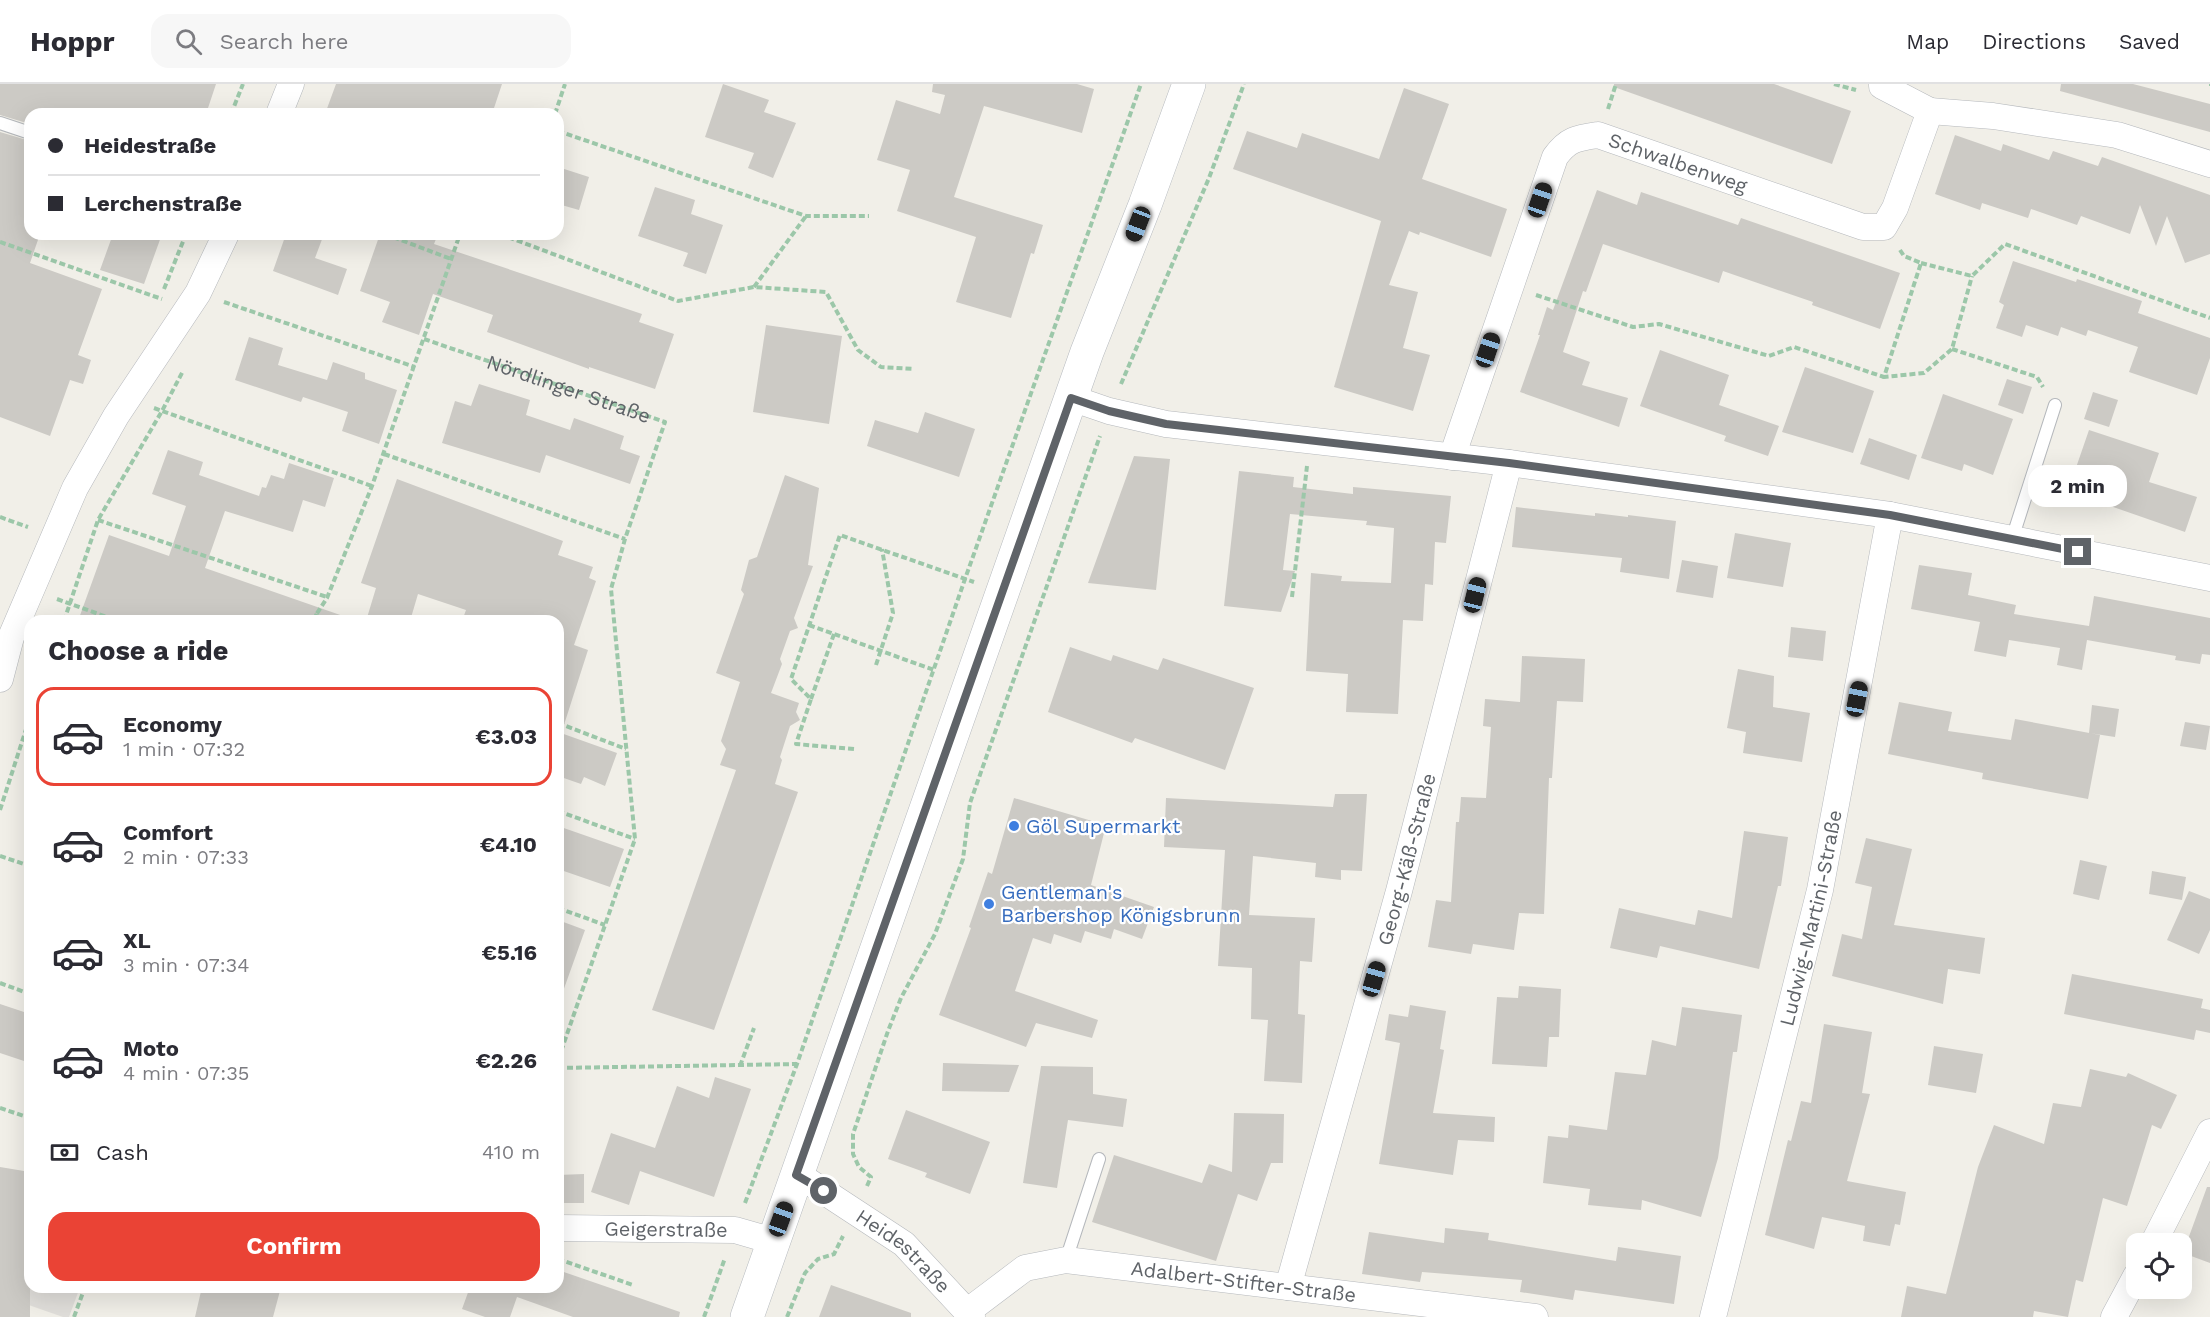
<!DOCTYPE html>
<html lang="en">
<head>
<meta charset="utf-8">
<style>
	:root { --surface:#fff; --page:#f7f7f7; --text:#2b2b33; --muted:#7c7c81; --line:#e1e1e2; --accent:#ea4335 }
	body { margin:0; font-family:"Work Sans",sans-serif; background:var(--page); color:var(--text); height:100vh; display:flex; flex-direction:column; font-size:22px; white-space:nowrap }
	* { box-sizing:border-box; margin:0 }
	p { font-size:20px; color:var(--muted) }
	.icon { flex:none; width:33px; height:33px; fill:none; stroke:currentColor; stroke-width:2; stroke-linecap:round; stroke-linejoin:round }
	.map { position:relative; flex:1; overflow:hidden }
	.drawer { position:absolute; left:24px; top:531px; width:540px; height:678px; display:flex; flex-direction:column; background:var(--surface); border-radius:18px; box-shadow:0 6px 24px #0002 }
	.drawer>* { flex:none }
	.guide { position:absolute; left:24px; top:24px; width:540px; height:132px; border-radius:18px; box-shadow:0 6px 24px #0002; display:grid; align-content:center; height:132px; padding:0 24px; background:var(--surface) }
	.controls { position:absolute; left:2126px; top:1149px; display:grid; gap:12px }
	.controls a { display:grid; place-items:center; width:66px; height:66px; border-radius:12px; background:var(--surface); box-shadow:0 6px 24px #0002; font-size:30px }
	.end { position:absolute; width:27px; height:27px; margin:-14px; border:8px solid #5f6368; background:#fff; box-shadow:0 0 0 3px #fff }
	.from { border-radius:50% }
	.bubble { position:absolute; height:42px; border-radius:18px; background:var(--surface); box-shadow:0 6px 24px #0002; font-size:20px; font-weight:700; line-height:42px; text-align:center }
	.car { position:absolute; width:18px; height:36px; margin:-18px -9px; border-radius:8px; box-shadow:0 0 4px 2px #0007; background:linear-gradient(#222 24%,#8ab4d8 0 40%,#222 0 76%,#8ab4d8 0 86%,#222 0) }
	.guide b { display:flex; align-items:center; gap:21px; height:57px; font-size:22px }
	.guide b+b { border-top:2px solid var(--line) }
	.guide i { width:15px; height:15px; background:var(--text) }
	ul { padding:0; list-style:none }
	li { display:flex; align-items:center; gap:18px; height:99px; margin:0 12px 9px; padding:0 12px; border:3px solid transparent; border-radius:18px }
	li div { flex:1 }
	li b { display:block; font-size:22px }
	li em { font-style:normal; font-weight:700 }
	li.active { border-color:var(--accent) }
	li>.icon { width:54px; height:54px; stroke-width:1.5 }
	h2 { padding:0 24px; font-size:27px; line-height:72px }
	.pay { display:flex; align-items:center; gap:15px; height:66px; padding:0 24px; font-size:22px }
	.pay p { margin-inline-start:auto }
	.cta { display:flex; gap:12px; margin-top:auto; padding:12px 24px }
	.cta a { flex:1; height:69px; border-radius:18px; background:var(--accent); color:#fff; font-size:24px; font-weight:700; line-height:69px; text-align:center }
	header { display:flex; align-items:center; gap:36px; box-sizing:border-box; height:84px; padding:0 30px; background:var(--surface); border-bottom:2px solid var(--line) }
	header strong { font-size:28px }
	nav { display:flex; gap:33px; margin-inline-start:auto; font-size:21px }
	.search { width:420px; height:54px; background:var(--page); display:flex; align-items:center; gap:15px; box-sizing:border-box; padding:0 21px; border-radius:18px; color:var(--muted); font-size:22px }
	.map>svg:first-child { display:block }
	.industrial { fill:#e0deda }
	.building { fill:#cccac5 }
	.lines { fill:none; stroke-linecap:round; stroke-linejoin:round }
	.lane-casing { stroke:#b5b8bc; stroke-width:14 }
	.street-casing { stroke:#b5b8bc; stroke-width:27 }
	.secondary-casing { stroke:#b6babf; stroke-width:34 }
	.path { stroke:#9cc7a9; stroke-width:4; stroke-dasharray:6 3; stroke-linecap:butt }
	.lane { stroke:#fff; stroke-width:12 }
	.street { stroke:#fff; stroke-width:26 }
	.secondary { stroke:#fff; stroke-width:33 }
	.route { stroke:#5f6368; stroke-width:8 }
	.shop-dot { fill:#3f7fe0; stroke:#fff; stroke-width:2 }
	.labels { text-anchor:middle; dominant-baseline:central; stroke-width:4.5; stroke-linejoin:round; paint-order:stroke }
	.street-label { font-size:20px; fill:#5f6368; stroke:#fff }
	.shop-label { font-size:20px; fill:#366cbe; stroke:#fff; text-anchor:start }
</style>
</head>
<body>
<header>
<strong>Hoppr</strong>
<div class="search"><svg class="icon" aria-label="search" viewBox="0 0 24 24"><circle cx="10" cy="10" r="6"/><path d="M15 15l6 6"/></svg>Search here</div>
<nav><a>Map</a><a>Directions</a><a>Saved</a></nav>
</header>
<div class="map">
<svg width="2210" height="1233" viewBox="0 0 2210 1233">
	<rect width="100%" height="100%" fill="#f1efe8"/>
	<path class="industrial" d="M30,1203H80L69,1233H63L0,1211Z"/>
	<path class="building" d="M0,0H216L206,30H30V40L0,31Z
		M336,0H502L492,30L480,25L478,30H325Z
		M723,0L769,16L764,28L796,39L773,94L748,84L754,69L705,53Z
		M933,0H1077L1094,5L1082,49L984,22L954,113L1043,141L1034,170L1031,169L1011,234L956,218L976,153L897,127L910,86L877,76L896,16L940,30L945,11L932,8Z
		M1614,0H1774L1851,27L1832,80L1614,3Z
		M2061,0H2133L2210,20V48L2060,7Z
		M1404,4L1449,20L1422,95L1507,125L1491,173L1420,148L1419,151L1409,147L1389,201L1418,208L1403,264L1430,271L1413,327L1334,303L1381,137L1233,85L1247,47L1297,64L1302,49L1379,75Z
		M0,48L30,57V150H40L30,179L102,205L78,271L91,276L83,300L70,296L50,352L0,333Z
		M1955,51L2001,67L2003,60L2049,76L2053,67L2098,82L2102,73L2210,111V170L2185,179L2167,132L2156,162L2140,121L2130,150L2081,132L2077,141L2031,125L2028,134L1982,119L1980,126L1935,110Z
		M558,83L589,93L579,126L558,120Z
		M655,103L695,116L691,130L723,141L706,190L683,182L688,169L638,152Z
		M1597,106L1637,121L1641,108L1738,141L1741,134L1900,189L1880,245L1812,221L1813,218L1723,187L1719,199L1603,160L1586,208L1583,207L1563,268L1590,278L1582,301L1628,314L1619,343L1520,308L1540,251H1538L1547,223L1553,226Z
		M113,150H162L144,200L100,186Z
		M286,150H324L315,174L347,185L338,211L273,187Z
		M380,150H438L434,160L642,230L639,238L674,250L655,305L589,283V285L487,248L493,231L433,210L419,251L382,238L390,218L360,207Z
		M2013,177L2076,198L2077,195L2142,217L2138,229L2210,254V274L2197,311L2129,288L2138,263L2088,246L2086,252L2061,243L2058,252L2026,241L2022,253L1996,244L2004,221L1999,218Z
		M766,241L842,252L829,340L753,328Z
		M249,253L283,264L278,281L327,296L333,278L365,289V295L397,306L379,360L342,347L348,328L303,313L301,318L235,296Z
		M1660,266L1729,291L1719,321L1779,342L1768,372L1724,357L1726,352L1640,322Z
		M1805,283L1874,307L1853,369L1782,348Z
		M2007,295L2032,303L2023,330L1998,321Z
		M479,300L530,316L526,331L570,346L574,334L624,352L620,365L640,372L630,400L546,371L540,389L442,359L455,317L471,322Z
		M2093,308L2118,316L2109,343L2084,335Z
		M1943,310L2013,335L1993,391L1964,380L1962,387L1921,374Z
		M925,328L975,345L959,393L867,362L875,336L918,349Z
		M2089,346L2159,369L2149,398L2197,413L2185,448L2096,417L2099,410L2070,401Z
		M1869,354L1917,371L1909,396L1860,380Z
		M168,366L203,378L199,391L259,412L262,403L266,404L271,391L284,395L289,379L334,394L325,423L303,416L293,448L225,427L205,484L346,533V537H78L109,451L169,472L186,422L152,410Z
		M1134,372L1170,375L1156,506L1088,499Z
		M1239,387L1294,393L1293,403L1353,410V403L1451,412L1446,459L1435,458L1433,501L1425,500L1423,537L1403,536L1398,630L1346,628L1348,590L1306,587L1311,489L1342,492L1341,497L1391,499L1394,444L1366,441L1367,437L1290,430L1283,486L1295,487L1281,528L1224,522Z
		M785,391L819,404L808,481L813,482L794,534L798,544L790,547L780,575L782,580L771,609L799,619L796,628L800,636L790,642L780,673L782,676L775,700L798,708L714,946L652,926L736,686L720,681L726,665L721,657L740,598L716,589L744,510L741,506L749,476L757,473Z
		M397,395L563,457L558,471L593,483L589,494L596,497L574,561L588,566L563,644L558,643V537H462L466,526L418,510L410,537H366L376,504L361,499Z
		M1516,423L1595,432V429L1628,433V431L1676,437L1669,495L1620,488L1622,474L1512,463Z
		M1735,449L1791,459L1783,503L1727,494Z
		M1682,476L1718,482L1713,514L1676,508Z
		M1919,481L1972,489L1968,511L2016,521L2014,530L2089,542L2094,512L2210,534V571L2202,570L2200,580L2175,576L2176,572L2087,556L2082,586L2057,581L2060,564L2009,556L2006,573L1974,567L1980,538L1911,525Z
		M1791,543L1826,547L1823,577L1788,573Z
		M1070,563L1111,577L1113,571L1158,586L1163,574L1254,604L1225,686L1135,654L1132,659L1048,628Z
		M1522,572L1585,575L1583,618L1557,617L1552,694H1549L1544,830L1519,829L1514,866L1473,860L1471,870L1428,863L1436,816L1451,818L1456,738H1459L1461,713L1486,714L1491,643L1483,642L1485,615L1520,618Z
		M1738,585L1774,592L1773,623L1810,629L1802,678L1743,669L1746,648L1727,644Z
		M1899,618L1952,628L1948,647L2011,656L2015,635L2100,651L2088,715L1982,695L1983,689L1888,670Z
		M2092,621L2119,625L2115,653L2089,649Z
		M2185,638L2210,642L2206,666L2180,662Z
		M558,648L617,669L605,702L584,693L581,700L558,692Z
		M1335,710H1367L1362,787L1341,786V796L1315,793L1316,779L1253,772L1249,831L1315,834L1312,878L1300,877L1298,930L1305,931L1302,999L1264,997L1268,936L1251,935L1252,884L1218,882L1225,766L1164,763L1166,714L1333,723Z
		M1014,714L1092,737L1089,745L1104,749L1091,801L1154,823L1142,855L1114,845L1111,855L1085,847L1081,859L1054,850L1051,860L1033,854L1015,907L1098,936L1092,954L1036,939L1026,963L939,931L971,844L969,843L988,788L992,790Z
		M558,742L624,765L610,803L558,785Z
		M1744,747L1788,753L1781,802H1778L1759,885L1660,862L1657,874L1610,864L1619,824L1695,841L1698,826L1732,834Z
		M1866,754L1912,765L1894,841L1985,854L1980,890L1948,885L1943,920L1832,892L1842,850L1862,855L1872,803L1855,799Z
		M2080,776L2107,782L2099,816L2073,810Z
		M2152,787L2186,793L2182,816L2149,810Z
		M2189,807L2210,815V846L2199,870L2167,856Z
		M558,836L585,846L561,913H558Z
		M2072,890L2203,915L2201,924L2210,926V949L2196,946L2194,956L2064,930Z
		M1519,902L1561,905L1559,953H1549L1547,983L1492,980L1497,913L1518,914Z
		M0,920L30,930V979L0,969Z
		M1410,921L1446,927L1440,965L1444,966L1433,1029L1495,1033L1494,1058L1458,1056L1453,1091L1379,1080L1400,959L1385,956L1389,930L1408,933Z
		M1682,923L1742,931L1737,968H1733L1718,1074L1701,1133L1642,1116L1641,1126L1588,1121L1590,1105L1543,1099L1548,1052L1568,1054L1569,1041L1607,1046L1615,988L1646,991L1652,956L1676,962Z
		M1824,940L1872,948L1862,1009L1870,1010L1847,1097L1906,1108L1900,1141L1895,1140L1890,1162L1863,1157L1865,1142L1822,1133L1814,1165L1765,1151L1788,1056L1791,1057L1801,1017L1811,1019Z
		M1934,962L1983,970L1976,1009L1928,1001Z
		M943,979L1019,981L1009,1008L942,1007Z
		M1041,982L1093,983V1010L1127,1015L1123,1043L1068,1036L1057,1104L1023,1099Z
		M2090,985L2126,993L2128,989L2177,1011L2161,1045L2152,1041L2127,1122L2103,1114L2083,1198L2076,1196L2068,1233L2034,1227L2033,1233H1901L1907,1202L1946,1210L1978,1083L1994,1041L2044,1060L2053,1019L2081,1023Z
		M715,993L751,1005L714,1113L640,1087L629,1121L591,1108L611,1049L655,1064L677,1002L709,1014Z
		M906,1026L990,1058L970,1110L925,1093L927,1089L888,1075Z
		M1234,1029L1284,1030L1283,1079H1271L1257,1117L1238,1110L1216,1177L1092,1138L1114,1071L1202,1099L1209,1080L1232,1088Z
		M0,1083L30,1088V1233H0Z
		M584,1090V1119H558V1091Z
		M2207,1103H2210V1179L2183,1169Z
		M1445,1144L1489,1149L1488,1156L1616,1177L1618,1163L1681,1172L1674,1220L1575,1206L1573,1216L1520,1208L1522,1196L1422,1188L1420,1198L1362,1190L1369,1148L1444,1159Z
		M558,1186L680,1228L679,1233H573L517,1213L510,1233H485L462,1225L470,1203H558Z
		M831,1201L911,1229V1233H819Z
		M202,1203H281L273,1233H195Z"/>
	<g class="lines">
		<defs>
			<path id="lane" d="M0,39L30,49
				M2012,455L2055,321
				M1066,1176L1099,1075"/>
			<g id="street">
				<path d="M1930,27L1993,32L2117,51L2210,80"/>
				<path d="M279,30L291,0"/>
				<path d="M1071,314L1109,327L1166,340L1509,379L1890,431L2210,494"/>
				<path id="s2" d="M1452,373L1555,73C1568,55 1577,54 1598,51L1863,143H1884L1895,124L1930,27L1882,2V0"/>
				<path d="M0,595L11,553L75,404L116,332L198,209L226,150"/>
				<path id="s3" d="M796,1091L808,1097L904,1160L972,1233"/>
				<path id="s4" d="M558,1144L735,1146L773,1157"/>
				<path d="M2153,1160L2210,1048"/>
				<path id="s5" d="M1288,1203L1399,807L1509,379"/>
				<path id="s6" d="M968,1227L1025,1184L1066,1176L1535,1233"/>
				<path id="s7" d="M1713,1233L1820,806L1890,431"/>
				<path d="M2114,1233L2136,1192"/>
			</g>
			<path id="secondary" d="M747,1233L1087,268L1145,121L1189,0"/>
		</defs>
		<use href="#lane" class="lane-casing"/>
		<use href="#street" class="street-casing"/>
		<use href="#secondary" class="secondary-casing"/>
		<g class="path">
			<path d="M1834,0L1856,6"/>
			<path d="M2209,0H2210"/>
			<path d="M1608,25L1616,0"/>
			<path d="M231,30L243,0"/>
			<path d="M499,30L500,27L509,30"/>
			<path d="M555,30L565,0"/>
			<path d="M558,47L806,132H869"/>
			<path d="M385,150L451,175"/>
			<path d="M500,150L678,217L754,203L826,208L858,266L881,283L914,285"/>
			<path d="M0,158L162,215"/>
			<path d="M1900,166L1904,172L1921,179L1884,293L1924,289L1952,265L1972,192"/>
			<path d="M1921,179L1972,192L2005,160L2210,234"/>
			<path d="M754,203L806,132"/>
			<path d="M164,205L186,150"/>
			<path d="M1536,211L1633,243L1659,240L1769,272L1794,263L1884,293"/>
			<path d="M224,218L415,283"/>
			<path id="s1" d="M424,255L665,338L625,455L611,505L635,755L558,976"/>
			<path d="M1952,265L2037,293L2043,303"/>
			<path d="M1121,300L1209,94L1244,0"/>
			<path d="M154,324L372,402"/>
			<path d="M384,370L625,455"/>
			<path d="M0,433L28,443"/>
			<path d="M98,436L327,513"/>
			<path d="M1292,513L1307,382"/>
			<path d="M57,515L118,537"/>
			<path d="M314,531L329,537"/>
			<path d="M64,537L98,436L162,327L183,287"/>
			<path d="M312,537L327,514L372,402L460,150"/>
			<path d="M809,541L934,586"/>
			<path d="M876,581L893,529L882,465"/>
			<path d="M811,615L834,550"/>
			<path d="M558,639L626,665"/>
			<path d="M854,665L796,660L811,615L791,595L840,451L974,498"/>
			<path d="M0,726L30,633"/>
			<path d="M558,727L635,755"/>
			<path d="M0,772L30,782"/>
			<path d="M558,824L605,841"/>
			<path d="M0,899L30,910"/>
			<path d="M740,982L754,944"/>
			<path d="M558,984L797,980"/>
			<path d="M0,1024L30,1034"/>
			<path d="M867,1102L871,1093L859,1083L853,1070V1050L888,947L901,914L935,850L963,775L970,719L1100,352"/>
			<path d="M745,1119L797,980L965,495L1141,0"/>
			<path d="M558,1175L633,1201"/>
			<path d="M74,1233L85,1203"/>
			<path d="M704,1233L725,1174"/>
			<path d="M787,1233L805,1189L818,1175L834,1170L843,1152"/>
		</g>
		<use href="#lane" class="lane"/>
		<use href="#street" class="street"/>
		<use href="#secondary" class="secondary"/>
	</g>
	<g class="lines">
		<path class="route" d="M824,1107L796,1091L1071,314L1109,327L1166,340L1509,379L1890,431L2078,468"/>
	</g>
	<g class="shop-dot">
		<circle cx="1014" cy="742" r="6"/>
		<circle cx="989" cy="820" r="6"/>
	</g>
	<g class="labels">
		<g class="street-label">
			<text stroke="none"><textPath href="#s2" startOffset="452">Schwalbenweg</textPath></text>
			<text stroke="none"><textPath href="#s1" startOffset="153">Nördlinger Straße</textPath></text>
			<text stroke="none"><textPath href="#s5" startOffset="444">Georg-Käß-Straße</textPath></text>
			<text stroke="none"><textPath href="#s7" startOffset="411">Ludwig-Martini-Straße</textPath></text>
			<text stroke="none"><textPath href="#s4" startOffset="108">Geigerstraße</textPath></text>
			<text stroke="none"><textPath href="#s3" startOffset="132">Heidestraße</textPath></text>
			<text stroke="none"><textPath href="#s6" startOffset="292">Adalbert-Stifter-Straße</textPath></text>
		</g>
		<g class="shop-label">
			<text x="1026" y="742">Göl Supermarkt</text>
			<text x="1001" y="808">Gentleman's<tspan x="1001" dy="23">Barbershop Königsbrunn</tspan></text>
		</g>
	</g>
</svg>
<div class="controls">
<a><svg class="icon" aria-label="locate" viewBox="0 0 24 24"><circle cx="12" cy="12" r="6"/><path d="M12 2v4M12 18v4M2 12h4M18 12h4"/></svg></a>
</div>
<i class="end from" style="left:824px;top:1107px"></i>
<i class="end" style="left:2078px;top:468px"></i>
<div class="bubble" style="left:2028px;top:381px;width:99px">2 min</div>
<i class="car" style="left:1540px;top:116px;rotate:19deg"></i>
<i class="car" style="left:1138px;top:140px;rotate:201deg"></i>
<i class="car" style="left:1488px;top:266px;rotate:19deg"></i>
<i class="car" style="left:1475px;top:511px;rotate:14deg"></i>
<i class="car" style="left:1857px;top:615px;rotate:11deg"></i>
<i class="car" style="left:1374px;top:895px;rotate:16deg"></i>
<i class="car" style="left:781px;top:1135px;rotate:20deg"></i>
<div class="guide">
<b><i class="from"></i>Heidestraße</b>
<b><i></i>Lerchenstraße</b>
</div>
<section class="drawer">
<h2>Choose a ride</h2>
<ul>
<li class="active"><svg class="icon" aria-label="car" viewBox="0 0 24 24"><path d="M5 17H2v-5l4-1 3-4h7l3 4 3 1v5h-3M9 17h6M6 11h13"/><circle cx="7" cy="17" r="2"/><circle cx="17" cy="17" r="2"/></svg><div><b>Economy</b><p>1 min · 07:32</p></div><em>€3.03</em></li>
<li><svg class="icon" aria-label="car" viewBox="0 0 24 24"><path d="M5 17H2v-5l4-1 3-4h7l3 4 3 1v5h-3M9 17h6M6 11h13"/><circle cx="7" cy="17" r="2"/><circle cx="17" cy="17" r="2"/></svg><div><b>Comfort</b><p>2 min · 07:33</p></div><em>€4.10</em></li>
<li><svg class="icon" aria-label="car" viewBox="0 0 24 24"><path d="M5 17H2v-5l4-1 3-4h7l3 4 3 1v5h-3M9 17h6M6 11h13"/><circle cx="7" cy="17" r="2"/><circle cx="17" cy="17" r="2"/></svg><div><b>XL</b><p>3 min · 07:34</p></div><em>€5.16</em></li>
<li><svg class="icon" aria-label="car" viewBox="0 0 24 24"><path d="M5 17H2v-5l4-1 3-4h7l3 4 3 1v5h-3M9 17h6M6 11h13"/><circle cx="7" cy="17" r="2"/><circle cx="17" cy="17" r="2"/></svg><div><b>Moto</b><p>4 min · 07:35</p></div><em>€2.26</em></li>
</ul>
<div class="pay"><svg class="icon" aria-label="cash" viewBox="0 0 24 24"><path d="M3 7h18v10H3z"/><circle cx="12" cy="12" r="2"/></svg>Cash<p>410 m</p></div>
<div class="cta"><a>Confirm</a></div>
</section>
</div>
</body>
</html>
